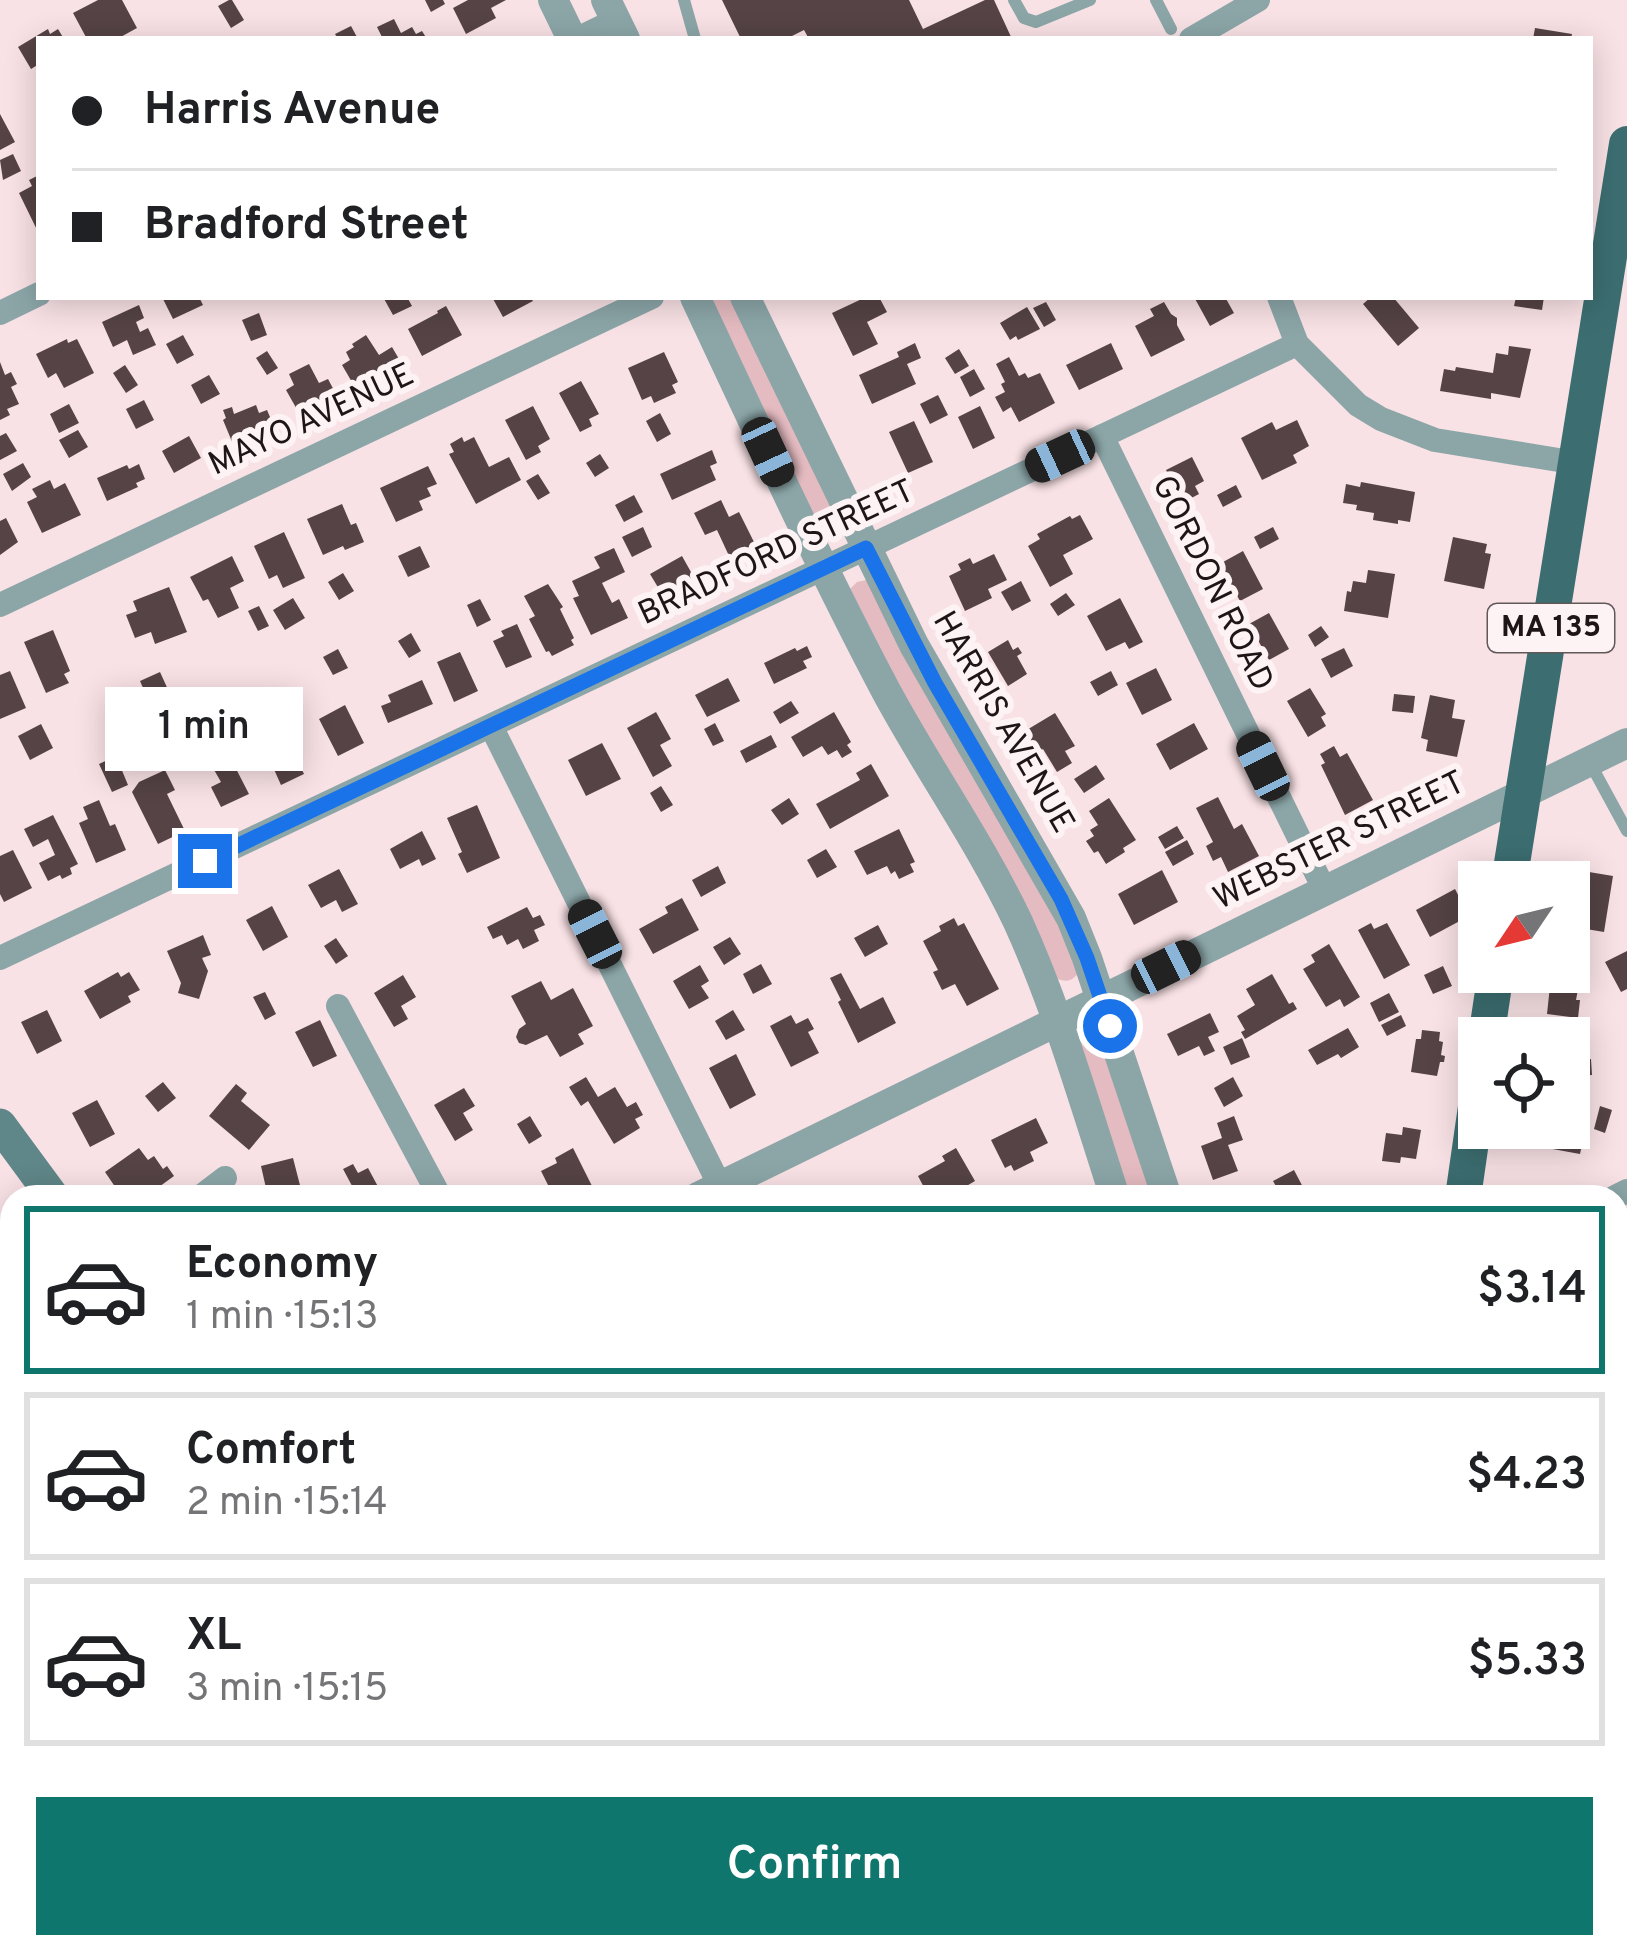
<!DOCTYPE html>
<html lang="en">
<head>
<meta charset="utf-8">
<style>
	:root { --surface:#fff; --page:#f6f6f6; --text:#202124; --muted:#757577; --line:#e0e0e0; --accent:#0f766e }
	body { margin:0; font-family:Overpass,sans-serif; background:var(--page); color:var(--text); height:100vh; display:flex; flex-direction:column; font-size:45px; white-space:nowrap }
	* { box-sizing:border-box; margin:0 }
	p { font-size:39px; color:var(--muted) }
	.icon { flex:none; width:66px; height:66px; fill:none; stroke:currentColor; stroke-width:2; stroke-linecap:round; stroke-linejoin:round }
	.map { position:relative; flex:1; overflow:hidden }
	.sheet { position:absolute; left:0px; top:1185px; width:1629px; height:774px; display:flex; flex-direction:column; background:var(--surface); border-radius:36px 36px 0 0; box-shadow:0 6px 30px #0003 }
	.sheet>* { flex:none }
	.top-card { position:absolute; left:36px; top:36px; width:1557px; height:264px; border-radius:0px; box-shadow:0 6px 30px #0003; display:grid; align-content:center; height:264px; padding:0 36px; background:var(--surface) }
	.needle { width:78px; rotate:235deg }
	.buttons { position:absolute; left:1458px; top:861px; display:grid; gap:24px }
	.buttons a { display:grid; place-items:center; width:132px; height:132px; border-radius:0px; background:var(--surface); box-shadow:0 6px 30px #0003; font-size:60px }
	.end { position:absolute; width:54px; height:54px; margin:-27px; border:15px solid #1a73e8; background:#fff; box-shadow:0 0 0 6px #fff }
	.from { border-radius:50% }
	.bubble { position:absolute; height:84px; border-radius:0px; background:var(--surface); box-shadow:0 6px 30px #0003; font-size:39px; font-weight:600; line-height:84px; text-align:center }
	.car { position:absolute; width:36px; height:72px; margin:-36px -18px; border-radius:15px; box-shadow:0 0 9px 3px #0007; background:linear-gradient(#222 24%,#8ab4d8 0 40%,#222 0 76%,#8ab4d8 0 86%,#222 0) }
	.top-card b { display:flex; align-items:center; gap:42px; height:114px; font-size:45px }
	.top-card b+b { border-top:3px solid var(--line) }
	.top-card i { width:30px; height:30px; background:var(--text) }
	ul { padding:21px 0 0; list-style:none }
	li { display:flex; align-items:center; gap:36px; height:168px; margin:0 24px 18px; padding:0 12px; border:6px solid var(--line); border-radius:0px }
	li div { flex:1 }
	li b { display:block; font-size:45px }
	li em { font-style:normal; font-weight:600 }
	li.active { border-color:var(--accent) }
	li>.icon { width:108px; height:108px; stroke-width:1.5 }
	.primary-button { display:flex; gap:24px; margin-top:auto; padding:24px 36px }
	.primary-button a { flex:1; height:138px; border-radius:0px; background:var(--accent); color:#fff; font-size:48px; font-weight:600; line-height:138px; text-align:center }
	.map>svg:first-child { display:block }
	.green { fill:#e4bbc0 }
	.building { fill:#554345 }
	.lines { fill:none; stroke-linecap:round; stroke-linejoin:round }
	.service { stroke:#8ca6a8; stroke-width:12 }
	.minor { stroke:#8ca6a8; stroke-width:24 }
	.tertiary { stroke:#8ca6a8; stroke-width:30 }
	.secondary { stroke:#5f8688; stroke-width:33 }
	.primary { stroke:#3c6e71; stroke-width:36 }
	.route { stroke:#1a73e8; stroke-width:15 }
	.labels { text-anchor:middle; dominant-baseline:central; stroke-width:12; stroke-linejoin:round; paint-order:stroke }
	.shield { fill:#fdf3f4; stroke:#605859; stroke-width:3 }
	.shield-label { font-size:30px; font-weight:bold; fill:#1d1516 }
	.street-label { font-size:33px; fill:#1d1516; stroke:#fdf3f4 }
</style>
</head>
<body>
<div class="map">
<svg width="1627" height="1959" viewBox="0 0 1627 1959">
	<rect width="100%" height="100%" fill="#f9e2e5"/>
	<path class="green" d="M709,297H735L840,520L841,531L837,539H823Z
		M866,580L870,583L1053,906L1079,972C1073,981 1066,983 1056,978L932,751L850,589L857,582Z
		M1088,1033L1098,1034L1157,1197H1126L1079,1044Z"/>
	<path class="building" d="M98,0H122L137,28L117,39H87L73,13Z
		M229,0H232L244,20L231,28L218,6Z
		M425,0H443L445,4L431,12Z
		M468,0H506L491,8L496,18L466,34L453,8Z
		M722,0H909L923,29L985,0H994L1012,39H809L804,30L786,39H741Z
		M394,19L401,33L412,27L416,34L422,31L427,39H383L377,27Z
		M351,26L358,39H338L335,34Z
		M1535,28L1572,34L1571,39H1533Z
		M48,29L50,34L58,29L64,39H39V64L31,69L18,47Z
		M0,114L15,142L0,150Z
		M13,154L21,171L3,180L0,160Z
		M39,175V234L19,193L32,186L29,180Z
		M162,297H199L203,305L173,319Z
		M383,297H407L412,306L393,315Z
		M492,297H530L533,301L503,317Z
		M866,297H879L887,312L867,322L878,344L853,356L832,313Z
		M1194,297H1225L1234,313L1210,326Z
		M1371,297H1393L1419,328L1398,346L1363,304Z
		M1516,297H1544L1542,310L1514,306Z
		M1046,302L1056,320L1044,327L1033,308Z
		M1164,302L1171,314L1177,318V325L1185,340L1151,357L1135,326L1154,316L1150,309Z
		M139,305L144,318L136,322L140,332L148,328L156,345L133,355L127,340L113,347L102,322Z
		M446,306L462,335L422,356L408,329L438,313L437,311Z
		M1027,307L1040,329L1018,340L1016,336L1010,340L1000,323Z
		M259,313L267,335L251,341L242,320Z
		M183,335L194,355L177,364L166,344Z
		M366,335L379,355L392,347L406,371L387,382L381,374L356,389L342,365L350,360L346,352L354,347L352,344Z
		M67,339L68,343L77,339L94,373L64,388L56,373L48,378L36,354Z
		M915,343L921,358L907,364L916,384L872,404L859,375L899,357L897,352Z
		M1111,343L1123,369L1079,390L1066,365Z
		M1509,346L1531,349L1520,398L1491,393V399L1440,391L1444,369L1455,371L1456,367L1493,373L1496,353L1508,355Z
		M959,349L969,366L955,374L945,358Z
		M267,351L278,368L267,375L256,358Z
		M664,352L678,382L672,385L676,393L654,403L651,396L642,400L628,368Z
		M1009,357L1019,376L1025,373L1028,378L1040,373L1055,403L1019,422L1011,407L1003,412L995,397L1005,392L1001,384L1005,382L996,364Z
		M0,362L5,375L11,372L17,384L11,387L19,404L7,409L10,415L0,420Z
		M309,364L319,383L328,379L336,394L299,413L286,390L294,385L289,374Z
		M125,365L138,385L126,393L113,373Z
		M974,369L985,389L970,397L960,377Z
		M209,375L220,394L201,404L191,385Z
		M581,381L599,414L589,419L592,426L580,432L559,393Z
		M938,395L948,415L930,424L920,404Z
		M144,400L154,420L136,429L126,409Z
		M69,404L79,423L59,433L50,414Z
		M256,405L259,413L267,410L273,424L254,432L257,438L247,442L246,439L233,444L223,420L226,418L223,410L232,407L234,414Z
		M533,406L550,439L538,446L541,452L526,460L505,420Z
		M980,406L995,438L973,449L958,417Z
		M660,413L671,434L657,442L646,421Z
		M1297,420L1309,446L1293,455L1297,463L1262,480L1241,438L1272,422L1276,430Z
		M914,421L933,462L908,473L889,432Z
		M78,430L88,447L69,458L59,440Z
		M6,433L17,451L0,460V436Z
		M189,436L201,458L174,473L162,451Z
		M462,437L464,442L474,437L489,467L509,457L521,480L476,504L449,454L454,452L450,444Z
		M712,450L717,463L710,466L716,480L672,500L660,474Z
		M600,454L609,468L595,477L586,463Z
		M1192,457L1204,481L1195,486L1199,494L1182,503L1166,470Z
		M23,463L31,477L12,491L3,474Z
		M139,464L145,479L136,483L138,487L107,501L97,478L127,465L129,469Z
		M428,466L437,484L427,488L431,496L419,501L423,510L396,522L380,488Z
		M538,474L550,493L538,500L526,481Z
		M50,480L54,489L65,483L81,515L42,533L27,502L37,497L32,489Z
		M1361,482L1415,492L1410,522L1398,520V524L1373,520L1374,513L1356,510L1357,505L1343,503L1346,484L1360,487Z
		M1236,485L1242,497L1223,507L1217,495Z
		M634,495L643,512L624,522L615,505Z
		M721,500L729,517L739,512L756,546L750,549L753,555L736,563L733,556L730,558L717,530L705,535L694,513Z
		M342,504L351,525L356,523L364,542L345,550L343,546L323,555L307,519Z
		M1080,515L1093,539L1063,555L1073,574L1050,587L1028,546L1040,539L1037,534L1070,516L1072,519Z
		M6,518L18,542L0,555V521Z
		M643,527L652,547L632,557L622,537Z
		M1273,527L1279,539L1260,549L1254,537Z
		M284,532L305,578L283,588L277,575L269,579L254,546Z
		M1453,537L1487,544L1485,553L1491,554L1484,589L1444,581Z
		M420,546L430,567L408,577L398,556Z
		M614,548L625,572L602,583L612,603L619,599L628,618L591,635L573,598L579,596L572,581L600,568L594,557Z
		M1243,551L1263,589L1240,601L1235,592L1232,594L1224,577L1220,579L1214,567Z
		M994,554L1007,580L988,589L992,598L965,611L949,576L961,570L958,564L970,558L973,564Z
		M232,556L244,581L230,588L239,608L218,618L208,599L203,601L190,577Z
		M682,556L696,581L665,599L650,574Z
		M1368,570L1395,574L1388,618L1344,611L1347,591L1351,592L1353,581L1366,583Z
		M343,573L354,591L339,600L328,582Z
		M1021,581L1031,601L1012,611L1001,592Z
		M548,584L563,607L560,609L574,638L571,640L574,645L552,656L549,651L546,652L529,619L535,616L524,596Z
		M169,587L187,632L155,644L151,632L135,638L126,615L137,611L133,601Z
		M1066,593L1075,605L1058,616L1050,604Z
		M293,598L305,618L285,630L273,610Z
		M1120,598L1143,642L1129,649L1125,642L1106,651L1087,616Z
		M480,599L491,620L477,627L467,605Z
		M259,606L269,626L258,631L248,611Z
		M1269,613L1289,649L1269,660L1249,624Z
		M517,624L532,657L506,668L493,641L504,636L501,631Z
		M1321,626L1329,637L1315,647L1308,635Z
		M53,630L70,671L64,674L69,683L46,693L24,642Z
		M411,633L421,651L409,658L398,641Z
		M1008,640L1013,650L1018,647L1022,653L1017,656L1027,674L1008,686L988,652Z
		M807,646L812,657L803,661L807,668L774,684L764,663L795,648L797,651Z
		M1344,648L1353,666L1331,678L1321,659Z
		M338,649L348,668L333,675L323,657Z
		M460,652L478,691L454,702L437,662Z
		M1156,668L1172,700L1142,715L1126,683Z
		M10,671L26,708L0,719V675Z
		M1111,671L1118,685L1098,696L1090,682Z
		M160,672L170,694L150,704L140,681Z
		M728,678L740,701L707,717L695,695Z
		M422,680L433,704L388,723L381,706L391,702L388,695Z
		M1310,688L1326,714L1321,717L1326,726L1308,737L1287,701Z
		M1394,694L1415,696L1413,713L1392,711Z
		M1430,695L1455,700L1452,718L1465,720L1457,757L1426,751L1428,740L1421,738Z
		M289,697L299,715L286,722L276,704Z
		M791,701L799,713L780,724L773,712Z
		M345,705L364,743L338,756L319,719Z
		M656,712L671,739L660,745L672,766L653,777L627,728Z
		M834,712L851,742L847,745L852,752L842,758L837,750L828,755L822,746L803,757L791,737Z
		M1055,713L1075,746L1065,751L1072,763L1057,772L1043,749L1038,752L1025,731Z
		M233,722L244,742L231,749L220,729Z
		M715,723L724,741L713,746L704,729Z
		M1194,723L1208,749L1170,770L1156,744Z
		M41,724L53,748L30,760L18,736Z
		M771,735L777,747L746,763L740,751Z
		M286,737L288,741L293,739L300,753L295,755L304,774L281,785L264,747Z
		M602,743L621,779L586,796L568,760Z
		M1334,746L1340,757L1347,753L1373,800L1345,815L1321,765L1325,763L1320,754Z
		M116,756L128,785L112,792L99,764Z
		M231,759L249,794L221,807L211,787L221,782L213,768Z
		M871,764L889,796L830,829L816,804L860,780L856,773Z
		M1096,765L1105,779L1084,793L1074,779Z
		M165,770L175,790L167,794L185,831L158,844L132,792L139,782Z
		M661,786L673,805L661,812L650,793Z
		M1218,797L1234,829L1242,824L1259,856L1228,872L1221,857L1213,861L1206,846L1213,842L1196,808Z
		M789,798L799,814L782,825L771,810Z
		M1109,798L1136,840L1123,848L1125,852L1106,864L1098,851L1094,853L1086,841L1094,836L1090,830L1098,825L1089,811Z
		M99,800L110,826L115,824L126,850L96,863L79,823L88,819L83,807Z
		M477,805L500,858L467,873L458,854L462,852L447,818Z
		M53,815L78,864L70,868L72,874L62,879L60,875L48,881L39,863L55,855L48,839L33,847L24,829Z
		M1177,826L1184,838L1165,849L1158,837Z
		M899,829L915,862L910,864L914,872L899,879L895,871L891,874L887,866L867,875L854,851Z
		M422,831L436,859L422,866L419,859L400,869L390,849Z
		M1187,840L1194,854L1173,866L1165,852Z
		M826,849L837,867L817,878L807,860Z
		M13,850L32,888L4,902L0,894V856Z
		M718,866L726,883L701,897L692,880Z
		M339,869L358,904L342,912L336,900L321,908L308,885Z
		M1162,870L1178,902L1134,925L1118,894Z
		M1583,871L1613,876L1604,932L1574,927Z
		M1455,889L1469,916L1430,937L1416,910Z
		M682,898L699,930L653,954L639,929L668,913L665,907Z
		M272,906L288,937L263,951L246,920Z
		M527,907L533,918L540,915L545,925L534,930L539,941L523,949L518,939L507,945L502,935L493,939L487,927Z
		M954,918L958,926L964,923L999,989L967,1006L955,984L942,990L933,972L938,970L923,941L941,931L939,926Z
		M1371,923L1374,929L1387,923L1410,965L1384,979L1358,930Z
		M878,925L888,944L865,957L854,938Z
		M203,935L211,955L202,958L208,971L199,999L178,993L181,983L167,951Z
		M730,937L741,954L724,965L713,947Z
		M336,938L348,956L336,964L324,946Z
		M1329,944L1360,997L1344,1007L1340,999L1326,1007L1303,969L1315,962L1311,955Z
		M1627,951V989L1621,992L1605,962Z
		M761,964L772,984L753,994L743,974Z
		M700,965L709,981L701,986L709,998L689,1009L673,981Z
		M1443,966L1452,986L1433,994L1424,975Z
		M118,972L121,977L129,972L140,990L128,996L131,1002L100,1019L84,991Z
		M841,973L860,1009L883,997L896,1023L858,1043L838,1002L841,1000L830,978Z
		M1272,974L1289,1004L1293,1002L1297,1009L1245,1039L1241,1032L1245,1030L1237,1016L1255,1005L1246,989Z
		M403,975L416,997L401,1006L408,1019L394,1027L374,993Z
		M541,981L551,1000L573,988L593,1026L578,1034L584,1044L560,1057L547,1035L526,1045L519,1043L516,1037L519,1029L526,1024L511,996Z
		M1550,986L1578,989L1576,1000H1580L1578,1018L1547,1014Z
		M265,992L276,1014L265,1020L253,997Z
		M1389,993L1399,1012L1379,1022L1370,1003Z
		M47,1010L62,1041L37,1054L21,1022Z
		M733,1010L745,1030L726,1040L715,1021Z
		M1210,1013L1219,1032L1208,1037L1215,1051L1204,1056L1199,1046L1178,1056L1167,1034Z
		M791,1015L796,1024L808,1018L814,1029L808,1032L819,1053L791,1067L770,1026Z
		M1401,1015L1406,1026L1387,1036L1381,1025Z
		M320,1020L337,1056L313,1067L295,1032Z
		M1348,1028L1359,1047L1341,1058L1338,1054L1317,1065L1308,1050Z
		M1422,1030L1440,1032L1439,1041L1443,1042L1441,1055L1445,1056L1444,1062H1440L1437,1076L1411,1072L1416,1039H1421Z
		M1242,1038L1250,1057L1231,1065L1223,1047Z
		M1583,1048L1584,1060L1591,1059L1592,1075L1569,1076V1049Z
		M736,1054L756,1095L730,1109L709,1068Z
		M586,1077L598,1097L615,1087L627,1107L636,1102L643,1115L635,1119L640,1128L614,1144L588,1101L581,1106L569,1087Z
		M1233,1077L1243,1096L1224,1107L1214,1088Z
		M163,1082L176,1098L158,1112L145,1096Z
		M236,1084L247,1093L241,1101L270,1125L249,1150L209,1116Z
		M464,1088L475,1106L463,1113L473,1130L455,1141L434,1105Z
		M97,1100L115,1134L90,1147L72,1113Z
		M1600,1106L1612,1110L1605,1133L1594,1129Z
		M530,1116L542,1136L529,1144L517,1124Z
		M1234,1116L1243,1140L1228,1145L1238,1171L1213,1180L1201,1146L1222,1138L1217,1123Z
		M1036,1118L1048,1143L1030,1152L1034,1161L1014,1171L1011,1165L1005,1168L991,1140Z
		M1569,1122L1586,1126L1580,1154L1536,1146L1540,1128H1569Z
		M1403,1127L1421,1130L1416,1159L1401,1157L1400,1163L1382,1161L1386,1133L1402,1135Z
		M139,1148L148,1160L154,1156L163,1169L167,1166L174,1176L152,1192L156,1197H135L128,1188L120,1194L105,1172Z
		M573,1148L593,1188L581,1194L578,1188L560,1197H554L541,1171L557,1163L555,1158Z
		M956,1148L975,1181L958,1191L961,1197H929L918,1176L945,1161L942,1156Z
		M293,1158L303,1197H268L261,1166Z
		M353,1164L358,1173L368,1168L382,1194L376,1197H358L343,1169Z
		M1294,1170L1305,1191L1293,1197H1282L1273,1181Z
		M5,1238L12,1248V1279L0,1288V1242Z
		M12,1487V1529L0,1513V1495Z
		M1617,1509L1627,1529V1566L1618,1570Z
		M12,1693V1732L2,1738L0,1735V1702Z
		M1620,1889L1627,1903V1932L1617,1937V1891Z
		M6,1937L18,1954L16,1956L18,1959H0V1941Z
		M48,1947H73L57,1959Z
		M361,1947H373L381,1959H337L349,1951L351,1954Z
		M499,1947H519L528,1959H483Z
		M670,1947H704L685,1959H677Z
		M764,1947H793L797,1955L789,1959H770Z
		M1112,1947H1150L1156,1959L1167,1953L1171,1959H1114L1109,1949Z
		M1476,1947H1491L1497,1959H1460L1459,1956Z
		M1530,1947H1564L1569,1959H1530L1526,1951Z
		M758,1948L764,1959H737Z"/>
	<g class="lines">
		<path class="service" d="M684,0L695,39
			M1014,0L1024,18L1036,22L1090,0
			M1156,0L1171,29
			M1590,763L1627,831
			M970,1947L976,1959"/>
		<path class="minor" d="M577,39L616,20
			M1191,39L1258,0
			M1279,297L1297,344L1358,405L1381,419L1435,440L1577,463
			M0,313L39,294
			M1102,436L1324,889
			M0,605L652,297
			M491,726L720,1186
			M0,958L1297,344
			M338,1006L440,1197
			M200,1197L225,1178
			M1615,1197L1627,1191
			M1617,1615L1627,1610
			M164,1959L180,1947
			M213,1959L230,1947
			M933,1959L958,1947"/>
		<path class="tertiary" d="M553,0L572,39
			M606,0L625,39
			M695,297C757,429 818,562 886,691C928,769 980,842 1018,922C1058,1010 1085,1105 1115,1197
			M745,297L914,645L1071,918L1087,958L1167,1197
			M698,1197L1627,743
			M0,1610L12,1601
			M1617,1745L1627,1768"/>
		<path class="secondary" d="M0,1125L53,1197
			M595,1947L604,1959"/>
		<path class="primary" d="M1509,882L1627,144
			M1486,1038L1496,972
			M1463,1197L1479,1086
			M1344,1959L1346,1947"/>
	</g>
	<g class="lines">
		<path class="route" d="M205,861L866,548L935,683L1061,899L1087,958L1110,1026"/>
	</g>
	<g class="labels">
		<rect class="shield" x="1488" y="604" width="126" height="48" rx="9"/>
		<g class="shield-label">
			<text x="1551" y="628">MA 135</text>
		</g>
		<g class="street-label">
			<text transform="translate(312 421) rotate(-25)">MAYO AVENUE</text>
			<text transform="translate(777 554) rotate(-25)">BRADFORD STREET</text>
			<text transform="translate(1211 584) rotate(64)">GORDON ROAD</text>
			<text transform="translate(1002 723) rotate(60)">HARRIS AVENUE</text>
			<text transform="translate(1340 842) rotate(-26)">WEBSTER STREET</text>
		</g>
	</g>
</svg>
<div class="buttons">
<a><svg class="needle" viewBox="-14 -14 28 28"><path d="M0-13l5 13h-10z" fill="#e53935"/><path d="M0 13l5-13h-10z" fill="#757577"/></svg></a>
<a><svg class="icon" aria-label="locate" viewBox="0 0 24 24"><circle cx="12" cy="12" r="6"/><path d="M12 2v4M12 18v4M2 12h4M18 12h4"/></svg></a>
</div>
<i class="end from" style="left:1110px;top:1026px"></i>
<i class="end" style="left:205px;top:861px"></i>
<div class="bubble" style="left:105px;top:687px;width:198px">1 min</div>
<i class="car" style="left:768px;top:452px;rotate:155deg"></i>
<i class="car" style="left:1060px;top:456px;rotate:245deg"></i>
<i class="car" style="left:1263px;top:766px;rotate:334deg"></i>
<i class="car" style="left:595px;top:934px;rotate:333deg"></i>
<i class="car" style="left:1166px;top:967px;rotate:64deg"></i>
<div class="top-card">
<b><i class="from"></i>Harris Avenue</b>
<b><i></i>Bradford Street</b>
</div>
<section class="sheet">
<ul>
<li class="active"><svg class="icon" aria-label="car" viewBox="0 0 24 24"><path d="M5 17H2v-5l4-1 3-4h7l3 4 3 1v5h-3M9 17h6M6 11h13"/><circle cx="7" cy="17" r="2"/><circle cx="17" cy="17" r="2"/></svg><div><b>Economy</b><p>1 min · 15:13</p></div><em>$3.14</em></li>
<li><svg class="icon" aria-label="car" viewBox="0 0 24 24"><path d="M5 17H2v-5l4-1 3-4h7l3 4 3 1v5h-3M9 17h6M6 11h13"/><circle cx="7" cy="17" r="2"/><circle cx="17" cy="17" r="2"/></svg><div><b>Comfort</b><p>2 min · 15:14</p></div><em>$4.23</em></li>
<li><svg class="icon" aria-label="car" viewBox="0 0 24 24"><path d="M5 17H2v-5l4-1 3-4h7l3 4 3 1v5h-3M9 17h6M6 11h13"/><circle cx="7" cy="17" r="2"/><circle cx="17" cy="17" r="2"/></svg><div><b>XL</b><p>3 min · 15:15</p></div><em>$5.33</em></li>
</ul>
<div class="primary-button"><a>Confirm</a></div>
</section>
</div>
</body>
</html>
